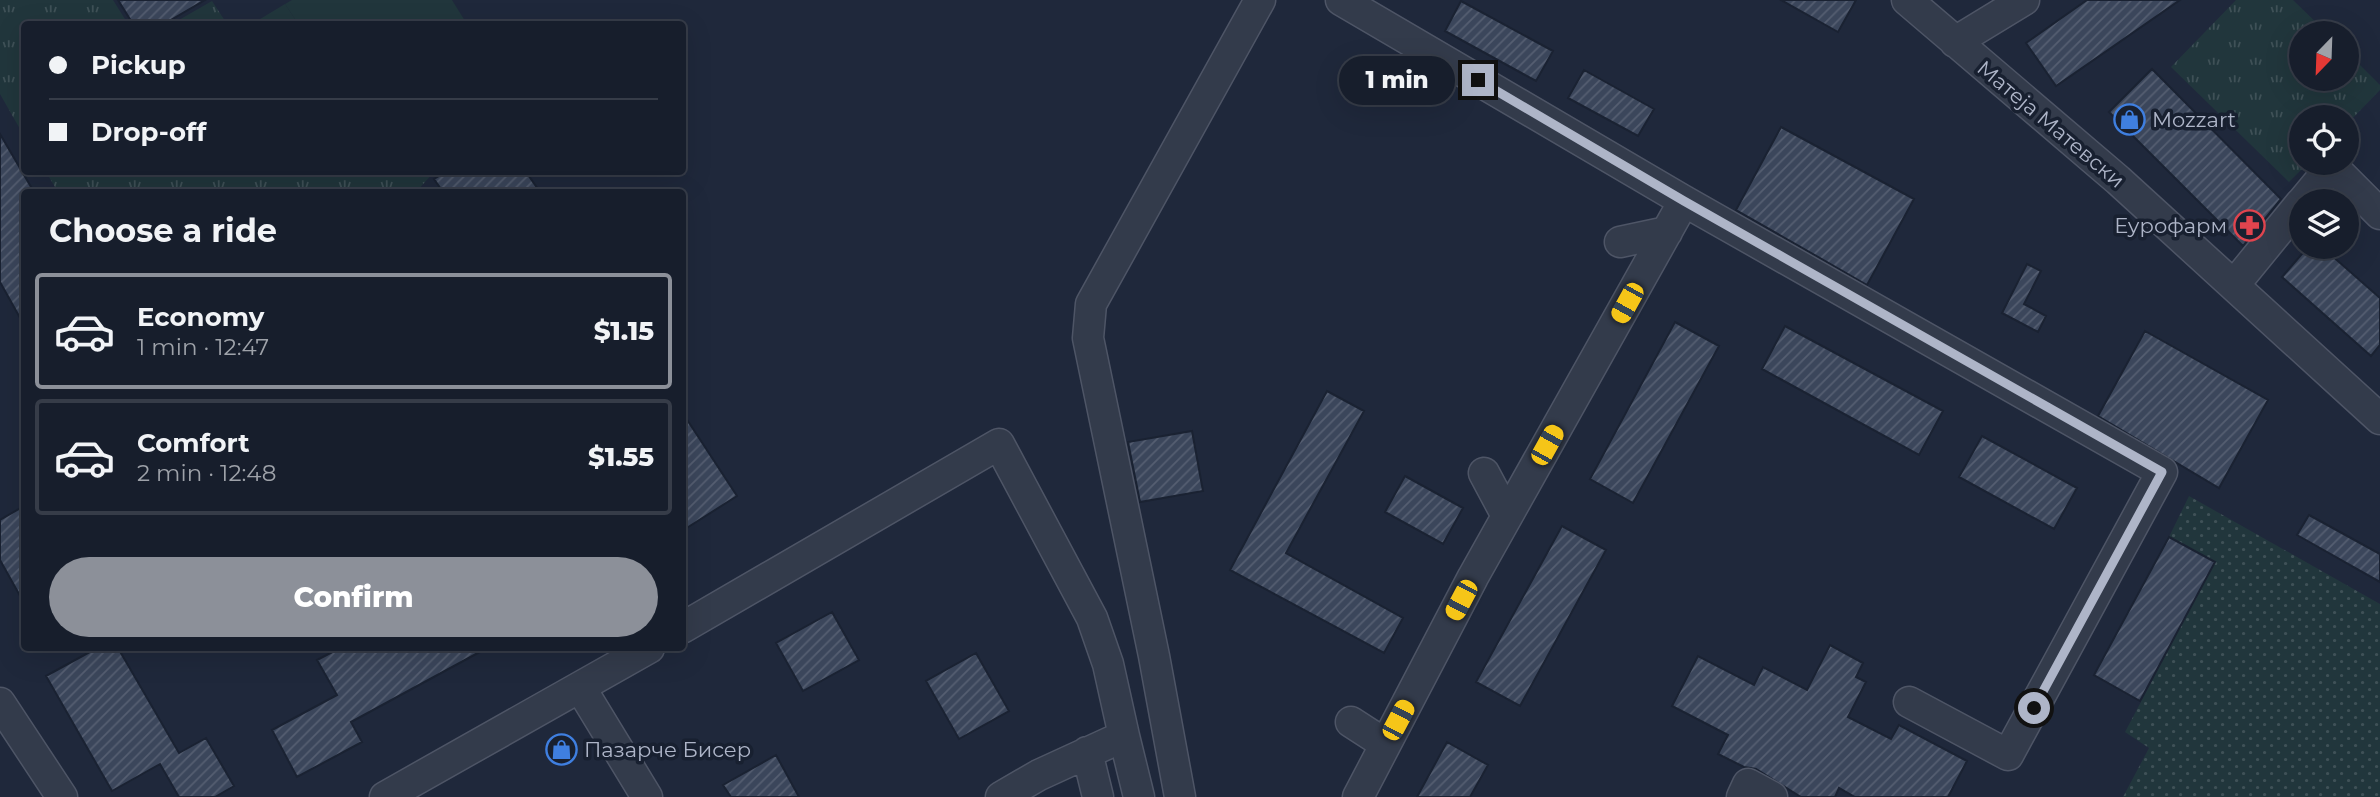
<!DOCTYPE html>
<html lang="en">
<head>
<meta charset="utf-8">
<style>
	:root { --surface:#171e2c; --page:#202734; --text:#f1f3f6; --muted:#9ea2a9; --line:#363c48; --accent:#8c9099 }
	body { margin:0; font-family:Montserrat,sans-serif; background:var(--page); color:var(--text); height:100vh; display:flex; flex-direction:column; font-size:26px; white-space:nowrap }
	* { box-sizing:border-box; margin:0 }
	p { font-size:23px; color:var(--muted) }
	.icon { flex:none; width:38px; height:38px; fill:none; stroke:currentColor; stroke-width:2; stroke-linecap:round; stroke-linejoin:round }
	.map { position:relative; flex:1; overflow:hidden }
	.details { position:absolute; left:21px; top:189px; width:665px; height:462px; display:flex; flex-direction:column; background:var(--surface); border-radius:7px; box-shadow:0 7px 28px #0002,0 0 0 2px var(--line) }
	.details>* { flex:none }
	.top-card { position:absolute; left:21px; top:21px; width:665px; height:154px; border-radius:7px; box-shadow:0 7px 28px #0002,0 0 0 2px var(--line); display:grid; align-content:center; height:154px; padding:0 28px; background:var(--surface) }
	.needle { width:46px; rotate:203deg }
	.controls { position:absolute; left:2289px; top:21px; display:grid; gap:14px }
	.controls a { display:grid; place-items:center; width:70px; height:70px; border-radius:50%; background:var(--surface); box-shadow:0 7px 28px #0002,0 0 0 2px var(--line); font-size:35px }
	.end { position:absolute; width:32px; height:32px; margin:-16px; border:9px solid #aeb5c8; background:#111; box-shadow:0 0 0 4px #111 }
	.from { border-radius:50% }
	.bubble { position:absolute; height:49px; border-radius:24px; background:var(--surface); box-shadow:0 7px 28px #0002,0 0 0 2px var(--line); font-size:23px; font-weight:800; line-height:49px; text-align:center }
	.car { position:absolute; width:21px; height:42px; margin:-21px -10px; border-radius:9px; box-shadow:0 0 5px 2px #0007; background:linear-gradient(#f5c518 24%,#345 0 40%,#f5c518 0 76%,#345 0 86%,#f5c518 0) }
	.top-card b { display:flex; align-items:center; gap:24px; height:66px; font-size:26px }
	.top-card b+b { border-top:2px solid var(--line) }
	.top-card i { width:18px; height:18px; background:var(--text) }
	ul { padding:0; list-style:none }
	li { display:flex; align-items:center; gap:21px; height:116px; margin:0 14px 10px; padding:0 14px; border:4px solid var(--line); border-radius:7px }
	li div { flex:1 }
	li b { display:block; font-size:26px }
	li em { font-style:normal; font-weight:800 }
	li.current { border-color:var(--accent) }
	li>.icon { width:63px; height:63px; stroke-width:1.5 }
	h2 { padding:0 28px; font-size:32px; line-height:84px }
	.button { display:flex; gap:14px; margin-top:auto; padding:14px 28px }
	.button a { flex:1; height:80px; border-radius:42px; background:var(--accent); color:#fff; font-size:28px; font-weight:800; line-height:80px; text-align:center }
	.map>svg:first-child { display:block }
	.grass { fill:url(#grass-dots) }
	.park { fill:url(#park-tufts) }
	.pitch { fill:#21363c }
	.building { fill:url(#building-hatch); stroke:#1a2232; stroke-width:2 }
	.lines { fill:none; stroke-linecap:round; stroke-linejoin:round }
	.minor-casing { stroke:#4e5566; stroke-width:33 }
	.minor { stroke:#333b4b; stroke-width:30 }
	.route { stroke:#aeb5c8; stroke-width:9 }
	.labels { text-anchor:middle; dominant-baseline:central; stroke-width:7; stroke-linejoin:round; paint-order:stroke }
	.poi-label { font-size:21px; fill:#aeb5c8; stroke:#182030; text-anchor:start }
	.street-label { font-size:21px; fill:#aeb5c8; stroke:#182030 }
</style>
</head>
<body>
<div class="map">
<svg width="2380" height="797" viewBox="0 0 2380 797">
	<defs>
		<pattern id="grass-dots" width="8" height="8" patternUnits="userSpaceOnUse" patternTransform="scale(1.75)"><rect width="8" height="8" fill="#21363c"/><path d="M2 2h.1M6 6h.1" fill="none" stroke="#3f5157" stroke-width="1.8" stroke-linecap="round"/></pattern>
		<pattern id="park-tufts" width="24" height="20" patternUnits="userSpaceOnUse" patternTransform="scale(1.75)"><rect width="24" height="20" fill="#21363c"/><path d="M3 7l-1-3M5 7V3M7 7l1-3M15 17l-1-3M17 17v-4M19 17l1-3" fill="none" stroke="#3f5157"/></pattern>
		<pattern id="building-hatch" width="6" height="6" patternUnits="userSpaceOnUse" patternTransform="scale(1.75)"><rect width="6" height="6" fill="#3b465b"/><path d="M-1 1l2-2M0 6l6-6M5 7l2-2" fill="none" stroke="#555e71"/></pattern>
	</defs>
	<rect width="100%" height="100%" fill="#1f283b"/>
	<path class="grass" d="M2189,496L2380,604V797H2123L2149,748L2125,732L2215,562L2169,537Z"/>
	<path class="park" d="M0,0H113L128,24H24V136L0,94Z
		M2236,0H2293L2327,33H2301V79H2347V52L2380,85V90L2347,124V117H2301V163H2308L2289,182L2171,67Z
		M212,1L227,24H172Z
		M285,4L298,24H252Z
		M46,172H434L416,192H58Z"/>
	<path class="pitch" d="M292,0H452L467,24H298L285,4Z"/>
	<path class="building" d="M118,0H205L164,24H133Z
		M1781,0H1856L1838,32Z
		M2087,0H2180L2056,86L2026,43Z
		M1461,1L1553,51L1536,81L1445,31Z
		M2152,69L2281,199L2243,246L2109,112Z
		M1584,70L1654,109L1638,136L1568,98Z
		M1781,127L1914,199L1867,285L1736,210Z
		M0,134L34,192H24V325L0,282Z
		M446,172H526L540,192H443L434,179Z
		M2308,247H2322L2380,298V345L2371,356L2282,277Z
		M2027,264L2041,271L2024,304L2046,316L2038,332L2002,313Z
		M1675,322L1719,346L1633,503L1590,479Z
		M1785,326L1943,411L1919,455L1762,369Z
		M2145,331L2268,400L2219,488L2098,416Z
		M1327,391L1364,411L1286,553L1403,618L1384,653L1230,570Z
		M682,412L737,496L682,531Z
		M1192,431L1203,491L1140,502L1128,442Z
		M1982,436L2077,488L2054,529L1959,477Z
		M1405,476L1463,508L1443,544L1385,512Z
		M24,506V603L0,560V520Z
		M2309,515L2380,554V582L2297,535Z
		M1562,526L1606,550L1520,706L1476,682Z
		M2169,537L2215,562L2140,701L2094,675Z
		M832,612L859,660L803,691L776,643Z
		M1830,645L1863,663L1856,677L1866,682L1848,717L1891,739L1899,725L1967,761L1948,797H1855L1839,788L1835,797H1801L1756,769L1744,767L1718,754L1728,735L1672,706L1698,656L1754,685L1763,667L1807,690Z
		M97,648H118L179,753L206,738L234,786L215,797H179L160,764L112,791L46,676Z
		M340,648H487L351,722L362,742L297,777L272,730L337,695L317,660Z
		M976,653L1009,711L959,739L926,681Z
		M1447,742L1488,765L1470,797H1417Z
		M776,755L799,797H731L723,785Z"/>
	<g class="lines">
		<defs>
			<path id="minor" d="M1341,0L1684,201L2162,472L2008,755L1909,702
				M1907,0L2118,180L2380,419
				M1955,42L2024,0
				M2303,201L2332,166L2380,214
				M1620,242L1667,232
				M2234,285L2301,203
				M1484,473L1507,516
				M682,628L999,444L1092,618L1108,664L1124,736L1039,775L1001,797
				M580,687L647,797
				M0,703L62,797
				M1351,722L1385,744
				M1124,736L1139,797
				M1087,752L1098,797
				M385,797L649,648
				M1180,797L1154,656L1088,338L1091,304L1260,0
				M1358,797L1473,577L1684,201
				M1742,797L1748,784L1772,797"/>
		</defs>
		<use href="#minor" class="minor-casing"/>
		<use href="#minor" class="minor"/>
	</g>
	<g class="lines">
		<path class="route" d="M1478,80L1684,201L2162,472L2034,708"/>
	</g>
	<defs>
		<symbol id="shop-ring" viewBox="-11 -11 22 22"><circle r="9.5" fill="#182030" stroke="#3f7fe0" stroke-width="1.5"/><path d="M-5-2.5h2.3a2.7 3.5 0 0 1 5.4 0H5L5.5 6h-11ZM-1.5-2.5h3a1.5 2.3 0 0 0-3 0Z" fill="#3f7fe0"/></symbol>
		<symbol id="pharmacy-ring" viewBox="-11 -11 22 22"><circle r="9.5" fill="#182030" stroke="#e0444e" stroke-width="1.5"/><path d="M-2-6h4v4h4v4h-4v4h-4v-4h-4v-4h4Z" fill="#e0444e"/></symbol>
	</defs>
	<g fill-rule="evenodd">
		<use href="#shop-ring" x="2112" y="102" width="35" height="35"/>
		<use href="#pharmacy-ring" x="2232" y="208" width="35" height="35"/>
		<use href="#shop-ring" x="544" y="732" width="35" height="35"/>
	</g>
	<g class="labels">
		<g class="poi-label">
			<text x="2152" y="119">Mozzart</text>
			<text x="2227" y="225" text-anchor="end">Еурофарм</text>
			<text x="584" y="749">Пазарче Бисер</text>
		</g>
		<g class="street-label">
			<text transform="translate(2051 124) rotate(40)">Матеја Матевски</text>
		</g>
	</g>
</svg>
<div class="controls">
<a><svg class="needle" viewBox="-14 -14 28 28"><path d="M0-13l5 13h-10z" fill="#e53935"/><path d="M0 13l5-13h-10z" fill="#9ea2a9"/></svg></a>
<a><svg class="icon" aria-label="locate" viewBox="0 0 24 24"><circle cx="12" cy="12" r="6"/><path d="M12 2v4M12 18v4M2 12h4M18 12h4"/></svg></a>
<a><svg class="icon" aria-label="layers" viewBox="0 0 24 24"><path d="M12 4l9 5-9 5-9-5zM3 14l9 5 9-5"/></svg></a>
</div>
<i class="end from" style="left:2034px;top:708px"></i>
<i class="end" style="left:1478px;top:80px"></i>
<div class="bubble" style="left:1339px;top:56px;width:116px">1 min</div>
<i class="car" style="left:1627px;top:303px;rotate:209deg"></i>
<i class="car" style="left:1547px;top:445px;rotate:29deg"></i>
<i class="car" style="left:1461px;top:600px;rotate:208deg"></i>
<i class="car" style="left:1398px;top:720px;rotate:28deg"></i>
<div class="top-card">
<b><i class="from"></i>Pickup</b>
<b><i></i>Drop-off</b>
</div>
<section class="details">
<h2>Choose a ride</h2>
<ul>
<li class="current"><svg class="icon" aria-label="car" viewBox="0 0 24 24"><path d="M5 17H2v-5l4-1 3-4h7l3 4 3 1v5h-3M9 17h6M6 11h13"/><circle cx="7" cy="17" r="2"/><circle cx="17" cy="17" r="2"/></svg><div><b>Economy</b><p>1 min · 12:47</p></div><em>$1.15</em></li>
<li><svg class="icon" aria-label="car" viewBox="0 0 24 24"><path d="M5 17H2v-5l4-1 3-4h7l3 4 3 1v5h-3M9 17h6M6 11h13"/><circle cx="7" cy="17" r="2"/><circle cx="17" cy="17" r="2"/></svg><div><b>Comfort</b><p>2 min · 12:48</p></div><em>$1.55</em></li>
</ul>
<div class="button"><a>Confirm</a></div>
</section>
</div>
</body>
</html>
